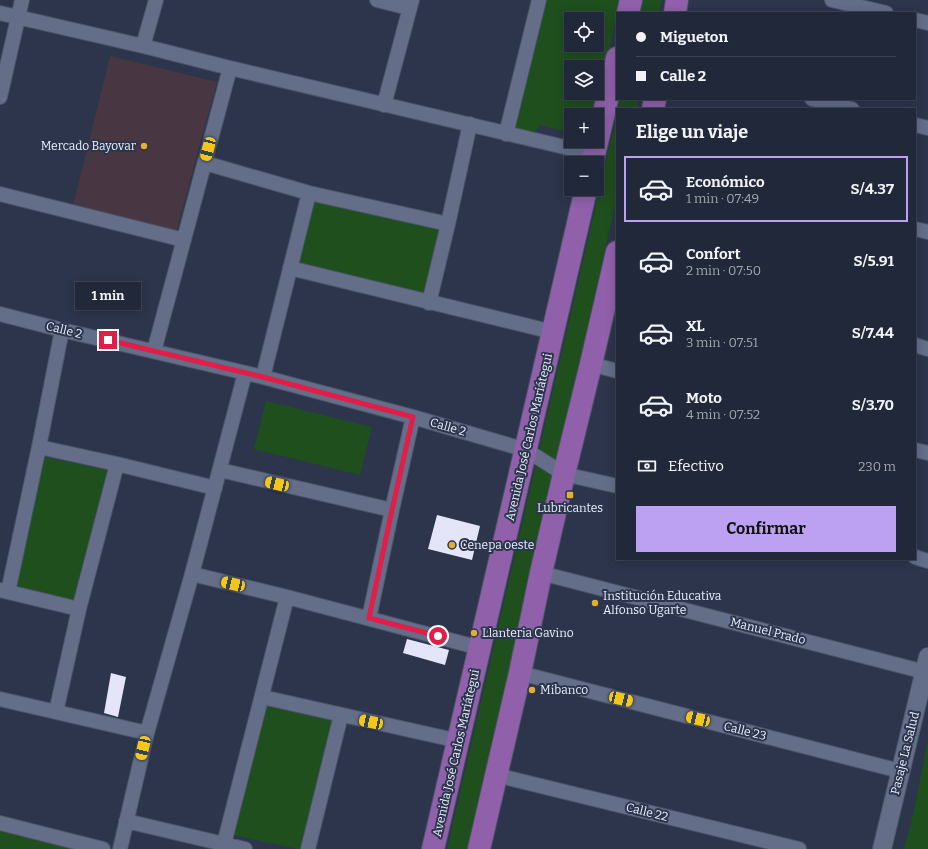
<!DOCTYPE html>
<html lang="es">
<head>
<meta charset="utf-8">
<style>
	:root { --surface:#212839; --page:#2d3444; --text:#f1f3f6; --muted:#a2a6ae; --line:#3e4453; --accent:#bca0f2 }
	body { margin:0; font-family:Bitter,serif; background:var(--page); color:var(--text); height:100vh; display:flex; flex-direction:column; font-size:15px; white-space:nowrap }
	* { box-sizing:border-box; margin:0 }
	p { font-size:13px; color:var(--muted) }
	.icon { flex:none; width:22px; height:22px; fill:none; stroke:currentColor; stroke-width:2; stroke-linecap:round; stroke-linejoin:round }
	.map { position:relative; flex:1; overflow:hidden }
	.panel { position:absolute; left:616px; top:108px; width:300px; height:452px; display:flex; flex-direction:column; background:var(--surface); border-radius:0px; box-shadow:0 2px 10px #0003,0 0 0 1px var(--line) }
	.panel>* { flex:none }
	.hud { position:absolute; left:616px; top:12px; width:300px; height:88px; border-radius:0px; box-shadow:0 2px 10px #0003,0 0 0 1px var(--line); display:grid; align-content:center; height:88px; padding:0 20px; background:var(--surface) }
	.buttons { position:absolute; left:564px; top:12px; display:grid; gap:8px }
	.buttons a { display:grid; place-items:center; width:40px; height:40px; border-radius:0px; background:var(--surface); box-shadow:0 2px 10px #0003,0 0 0 1px var(--line); font-size:20px }
	.end { position:absolute; width:18px; height:18px; margin:-9px; border:5px solid #e11d48; background:#fff; box-shadow:0 0 0 2px #fff }
	.from { border-radius:50% }
	.bubble { position:absolute; height:28px; border-radius:0px; background:var(--surface); box-shadow:0 2px 10px #0003,0 0 0 1px var(--line); font-size:13px; font-weight:700; line-height:28px; text-align:center }
	.car { position:absolute; width:12px; height:24px; margin:-12px -6px; border-radius:5px; box-shadow:0 0 3px 1px #0007; background:linear-gradient(#f5c518 24%,#345 0 40%,#f5c518 0 76%,#345 0 86%,#f5c518 0) }
	.hud b { display:flex; align-items:center; gap:14px; height:38px; font-size:15px }
	.hud b+b { border-top:1px solid var(--line) }
	.hud i { width:10px; height:10px; background:var(--text) }
	ul { padding:0; list-style:none }
	li { display:flex; align-items:center; gap:12px; height:66px; margin:0 8px 6px; padding:0 12px; border:2px solid transparent; border-radius:0px }
	li div { flex:1 }
	li b { display:block; font-size:15px }
	li em { font-style:normal; font-weight:700 }
	li.on { border-color:var(--accent) }
	li>.icon { width:36px; height:36px; stroke-width:1.5 }
	h2 { padding:0 20px; font-size:18px; line-height:48px }
	.pay { display:flex; align-items:center; gap:10px; height:44px; padding:0 20px; font-size:15px }
	.pay p { margin-inline-start:auto }
	.button { display:flex; gap:8px; margin-top:auto; padding:8px 20px }
	.button a { flex:1; height:46px; border-radius:0px; background:var(--accent); color:#111; font-size:16px; font-weight:700; line-height:46px; text-align:center }
	.map>svg:first-child { display:block }
	.commercial { fill:#483742 }
	.green { fill:#1f4f1d; fill-rule:evenodd }
	.building { fill:#e4e5f8 }
	.lines { fill:none; stroke-linecap:round; stroke-linejoin:round }
	.minor-casing { stroke:#4b5367; stroke-width:16 }
	.tertiary-casing { stroke:#4b5367; stroke-width:20 }
	.primary-casing { stroke:#4b5367; stroke-width:24 }
	.minor { stroke:#646e89; stroke-width:14 }
	.tertiary { stroke:#646e89; stroke-width:18 }
	.primary { stroke:#9060ab; stroke-width:22 }
	.route { stroke:#e11d48; stroke-width:5 }
	.poi-dot { fill:#e1af34; stroke:#2c354c; stroke-width:1.5 }
	.labels { text-anchor:middle; dominant-baseline:central; stroke-width:4; stroke-linejoin:round; paint-order:stroke }
	.poi-label { font-size:12px; fill:#e8effe; stroke:#2c354c; text-anchor:start }
	.street-label { font-size:12px; fill:#e8effe; stroke:#2c354c }
</style>
</head>
<body>
<div class="map">
<svg width="928" height="849" viewBox="0 0 928 849">
	<rect width="100%" height="100%" fill="#2c354c"/>
	<path class="commercial" d="M110,56L217,82L175,236L72,210Z"/>
	<path class="green" d="M544,0H620L595,115H571V133L540,125L534,134L514,132L512,125ZM571,19H597V45H571ZM571,67H597V93H571Z
		M643,0H662L659,13H640Z
		M620,99H639L637,109H618Z
		M617,114V197L469,849H447Z
		M313,200L444,228L429,298L298,264Z
		M266,401L372,427L360,475L254,449Z
		M45,457L108,470L73,601L16,588Z
		M265,702L333,717L304,849H297L234,835Z
		M928,739V849H904L913,815Z
		M0,829L80,849H0Z"/>
	<path class="building" d="M437,515L480,526L472,560L428,549Z
		M407,639L449,650L445,665L403,653Z
		M111,673L126,677L118,717L104,713Z"/>
	<g class="lines">
		<defs>
			<path id="minor" d="M377,0L409,8
				M832,0L886,13
				M0,13L143,46L230,68L594,154
				M915,20L928,23
				M143,46L156,0
				M0,97L22,0
				M812,99L852,109
				M384,105L412,0
				M915,125L928,128
				M506,134L539,0
				M205,163L309,193L448,224
				M0,194L184,240
				M915,229L928,232
				M290,268L553,332
				M429,303L448,224L470,124
				M0,314L62,330L263,377L413,417L526,450L564,474L617,486
				M915,345L928,349
				M154,351L230,68
				M591,364L617,371
				M263,377L309,193
				M39,447L117,464L215,488
				M915,450L928,453
				M220,470L392,510
				M915,557L928,561
				M541,573L925,672
				M192,574L287,597L480,648
				M0,590L79,609
				M8,592L39,447L62,330
				M369,618L392,510L413,417
				M520,673L900,771
				M262,697L459,741
				M0,699L147,733
				M56,712L79,609L117,464
				M496,775L799,849
				M126,821L245,849
				M0,823L103,849
				M224,844L287,597
				M120,849L147,733L192,574L245,373
				M308,849L341,715"/>
			<path id="tertiary" d="M882,849L928,657"/>
			<path id="primary" d="M628,13L631,0
				M675,13L677,0
				M653,109L655,99
				M592,163L617,58
				M433,849L586,189
				M479,849L520,673L541,573L564,474L591,364L617,252"/>
		</defs>
		<use href="#minor" class="minor-casing"/>
		<use href="#tertiary" class="tertiary-casing"/>
		<use href="#primary" class="primary-casing"/>
		<use href="#minor" class="minor"/>
		<use href="#tertiary" class="tertiary"/>
		<use href="#primary" class="primary"/>
	</g>
	<g class="lines">
		<path class="route" d="M108,340L263,377L413,417L392,510L369,618L438,636"/>
	</g>
	<g class="poi-dot">
		<circle cx="144" cy="146" r="4"/>
		<rect x="566" y="491" width="8" height="8" rx="2"/>
		<circle cx="452" cy="545" r="4"/>
		<circle cx="595" cy="603" r="4"/>
		<circle cx="474" cy="633" r="4"/>
		<circle cx="532" cy="690" r="4"/>
	</g>
	<g class="labels">
		<g class="poi-label">
			<text x="136" y="146" text-anchor="end">Mercado Bayovar</text>
			<text x="570" y="508" text-anchor="middle">Lubricantes</text>
			<text x="460" y="545">Cenepa oeste</text>
			<text x="603" y="596">Institución Educativa<tspan x="603" dy="14">Alfonso Ugarte</tspan></text>
			<text x="482" y="633">Llanteria Gavino</text>
			<text x="540" y="690">Mibanco</text>
		</g>
		<g class="street-label">
			<text transform="translate(64 330) rotate(14)">Calle 2</text>
			<text transform="translate(448 427) rotate(16)">Calle 2</text>
			<text transform="translate(529 437) rotate(-77)">Avenida José Carlos Mariátegui</text>
			<text transform="translate(768 631) rotate(14)">Manuel Prado</text>
			<text transform="translate(745 731) rotate(14)">Calle 23</text>
			<text transform="translate(456 753) rotate(-77)">Avenida José Carlos Mariátegui</text>
			<text transform="translate(905 753) rotate(-76)">Pasaje La Salud</text>
			<text transform="translate(647 812) rotate(14)">Calle 22</text>
		</g>
	</g>
</svg>
<div class="buttons">
<a><svg class="icon" aria-label="locate" viewBox="0 0 24 24"><circle cx="12" cy="12" r="6"/><path d="M12 2v4M12 18v4M2 12h4M18 12h4"/></svg></a>
<a><svg class="icon" aria-label="layers" viewBox="0 0 24 24"><path d="M12 4l9 5-9 5-9-5zM3 14l9 5 9-5"/></svg></a>
<a>+</a>
<a>−</a>
</div>
<i class="end from" style="left:438px;top:636px"></i>
<i class="end" style="left:108px;top:340px"></i>
<div class="bubble" style="left:75px;top:282px;width:66px">1 min</div>
<i class="car" style="left:208px;top:149px;rotate:195deg"></i>
<i class="car" style="left:277px;top:484px;rotate:283deg"></i>
<i class="car" style="left:233px;top:584px;rotate:283deg"></i>
<i class="car" style="left:621px;top:699px;rotate:104deg"></i>
<i class="car" style="left:698px;top:719px;rotate:284deg"></i>
<i class="car" style="left:371px;top:722px;rotate:282deg"></i>
<i class="car" style="left:143px;top:748px;rotate:193deg"></i>
<div class="hud">
<b><i class="from"></i>Migueton</b>
<b><i></i>Calle 2</b>
</div>
<section class="panel">
<h2>Elige un viaje</h2>
<ul>
<li class="on"><svg class="icon" aria-label="car" viewBox="0 0 24 24"><path d="M5 17H2v-5l4-1 3-4h7l3 4 3 1v5h-3M9 17h6M6 11h13"/><circle cx="7" cy="17" r="2"/><circle cx="17" cy="17" r="2"/></svg><div><b>Económico</b><p>1 min · 07:49</p></div><em>S/4.37</em></li>
<li><svg class="icon" aria-label="car" viewBox="0 0 24 24"><path d="M5 17H2v-5l4-1 3-4h7l3 4 3 1v5h-3M9 17h6M6 11h13"/><circle cx="7" cy="17" r="2"/><circle cx="17" cy="17" r="2"/></svg><div><b>Confort</b><p>2 min · 07:50</p></div><em>S/5.91</em></li>
<li><svg class="icon" aria-label="car" viewBox="0 0 24 24"><path d="M5 17H2v-5l4-1 3-4h7l3 4 3 1v5h-3M9 17h6M6 11h13"/><circle cx="7" cy="17" r="2"/><circle cx="17" cy="17" r="2"/></svg><div><b>XL</b><p>3 min · 07:51</p></div><em>S/7.44</em></li>
<li><svg class="icon" aria-label="car" viewBox="0 0 24 24"><path d="M5 17H2v-5l4-1 3-4h7l3 4 3 1v5h-3M9 17h6M6 11h13"/><circle cx="7" cy="17" r="2"/><circle cx="17" cy="17" r="2"/></svg><div><b>Moto</b><p>4 min · 07:52</p></div><em>S/3.70</em></li>
</ul>
<div class="pay"><svg class="icon" aria-label="cash" viewBox="0 0 24 24"><path d="M3 7h18v10H3z"/><circle cx="12" cy="12" r="2"/></svg>Efectivo<p>230 m</p></div>
<div class="button"><a>Confirmar</a></div>
</section>
</div>
</body>
</html>
